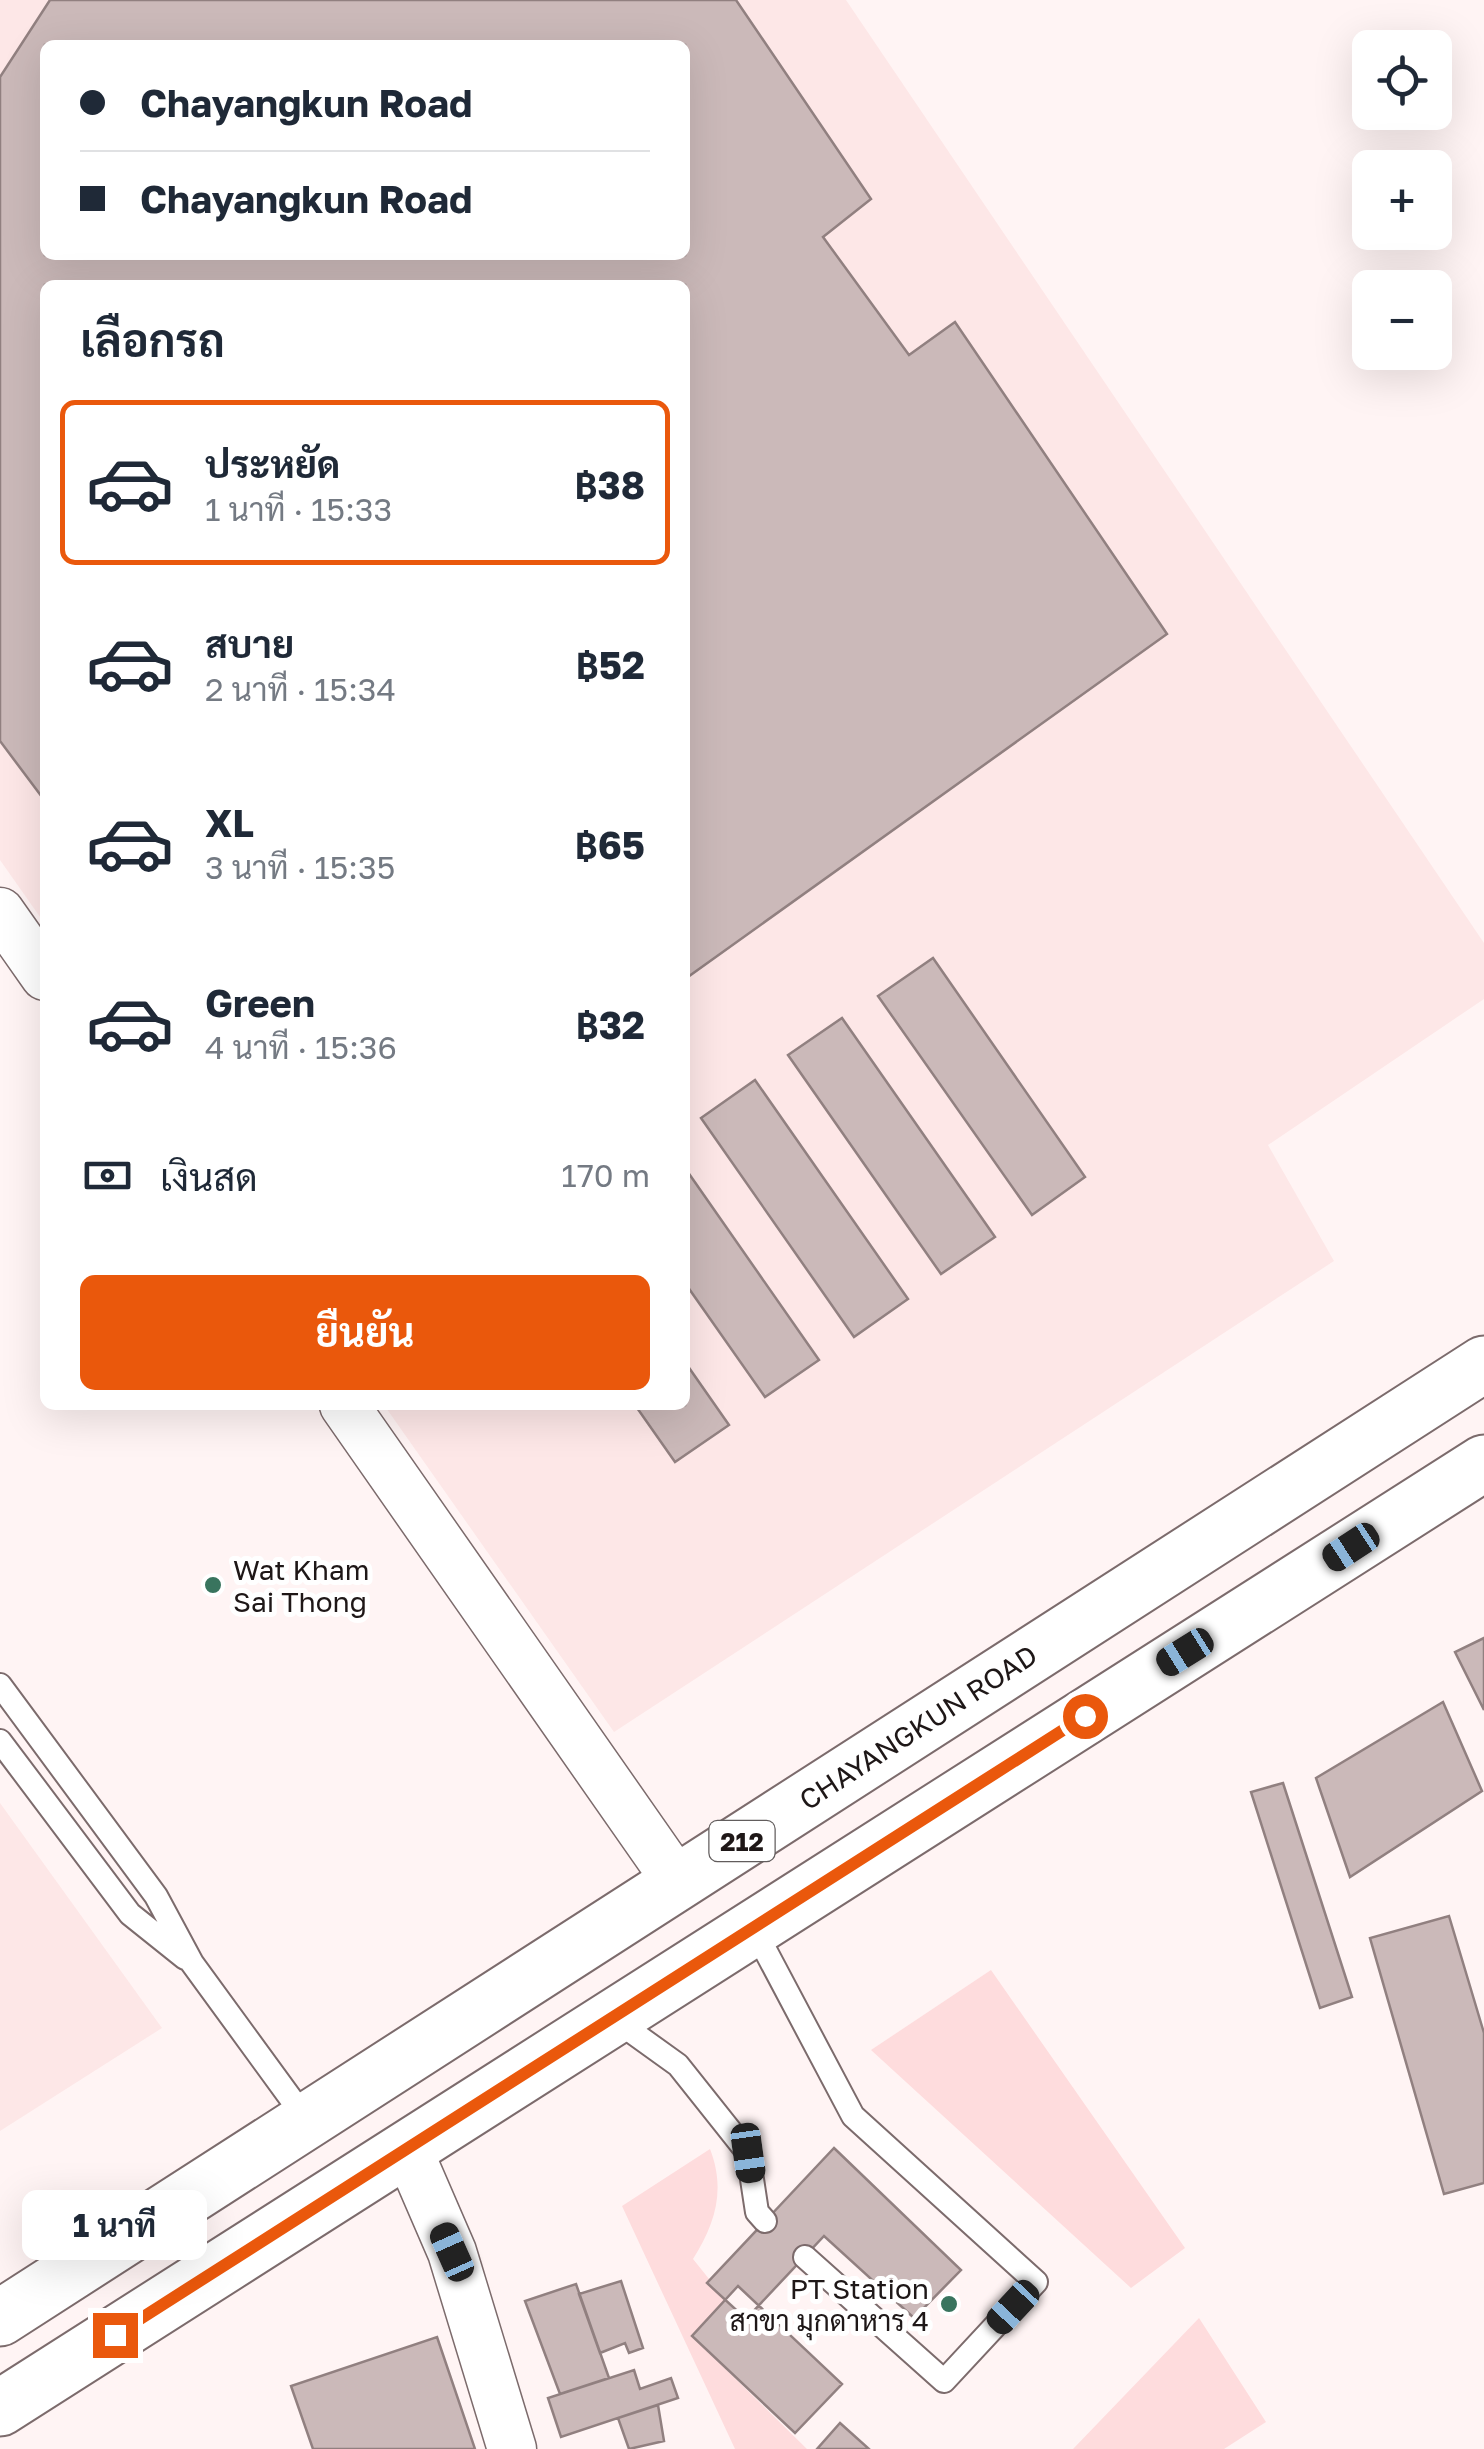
<!DOCTYPE html>
<html lang="th">
<head>
<meta charset="utf-8">
<style>
	:root { --surface:#fff; --page:#f2f2f3; --text:#1f2937; --muted:#747a83; --line:#e0e1e3; --accent:#ea580c }
	body { margin:0; font-family:"Golos Text",Sarabun,sans-serif; background:var(--page); color:var(--text); height:100vh; display:flex; flex-direction:column; font-size:38px; white-space:nowrap }
	* { box-sizing:border-box; margin:0 }
	p { font-size:32px; color:var(--muted) }
	.icon { flex:none; width:55px; height:55px; fill:none; stroke:currentColor; stroke-width:2; stroke-linecap:round; stroke-linejoin:round }
	.map { position:relative; flex:1; overflow:hidden }
	.details { position:absolute; left:40px; top:280px; width:650px; height:1130px; display:flex; flex-direction:column; background:var(--surface); border-radius:15px; box-shadow:0 10px 40px #0002 }
	.details>* { flex:none }
	.banner { position:absolute; left:40px; top:40px; width:650px; height:220px; border-radius:15px; box-shadow:0 10px 40px #0002; display:grid; align-content:center; height:220px; padding:0 40px; background:var(--surface) }
	.tools { position:absolute; left:1352px; top:30px; display:grid; gap:20px }
	.tools a { display:grid; place-items:center; width:100px; height:100px; border-radius:15px; background:var(--surface); box-shadow:0 10px 40px #0002; font-size:50px }
	.end { position:absolute; width:45px; height:45px; margin:-22px; border:12px solid #ea580c; background:#fff; box-shadow:0 0 0 5px #fff }
	.from { border-radius:50% }
	.bubble { position:absolute; height:70px; border-radius:15px; background:var(--surface); box-shadow:0 10px 40px #0002; font-size:32px; font-weight:700; line-height:70px; text-align:center }
	.car { position:absolute; width:30px; height:60px; margin:-30px -15px; border-radius:12px; box-shadow:0 0 8px 2px #0007; background:linear-gradient(#222 24%,#8ab4d8 0 40%,#222 0 76%,#8ab4d8 0 86%,#222 0) }
	.banner b { display:flex; align-items:center; gap:35px; height:95px; font-size:38px }
	.banner b+b { border-top:2px solid var(--line) }
	.banner i { width:25px; height:25px; background:var(--text) }
	ul { padding:0; list-style:none }
	li { display:flex; align-items:center; gap:30px; height:165px; margin:0 20px 15px; padding:0 20px; border:5px solid transparent; border-radius:15px }
	li div { flex:1 }
	li b { display:block; font-size:38px }
	li em { font-style:normal; font-weight:700 }
	li.current { border-color:var(--accent) }
	li>.icon { width:90px; height:90px; stroke-width:1.5 }
	h2 { padding:0 40px; font-size:45px; line-height:120px }
	.pay { display:flex; align-items:center; gap:25px; height:110px; padding:0 40px; font-size:38px }
	.pay p { margin-inline-start:auto }
	.cta { display:flex; gap:20px; margin-top:auto; padding:20px 40px }
	.cta a { flex:1; height:115px; border-radius:15px; background:var(--accent); color:#fff; font-size:40px; font-weight:700; line-height:115px; text-align:center }
	.map>svg:first-child { display:block }
	.built { fill:#fde7e7; fill-rule:evenodd }
	.green { fill:#fedcdd }
	.building { fill:#cbb9b9; stroke:#918080; stroke-width:2.5; fill-rule:evenodd }
	.lines { fill:none; stroke-linecap:round; stroke-linejoin:round }
	.lane-casing { stroke:#7c6b6c; stroke-width:26 }
	.street-casing { stroke:#7c6b6c; stroke-width:51 }
	.primary-casing { stroke:#7c6b6c; stroke-width:59 }
	.lane { stroke:#fff; stroke-width:22 }
	.street { stroke:#fff; stroke-width:48 }
	.primary { stroke:#fff; stroke-width:55 }
	.route { stroke:#ea580c; stroke-width:12 }
	.poi-dot { fill:#39745e; stroke:#fff; stroke-width:4 }
	.labels { text-anchor:middle; dominant-baseline:central; stroke-width:10; stroke-linejoin:round; paint-order:stroke }
	.shield { fill:#fff; stroke:#625d5d; stroke-width:2.5 }
	.shield-label { font-size:25px; font-weight:bold; fill:#1e1717 }
	.poi-label { font-size:28px; fill:#1e1717; stroke:#fff; text-anchor:start }
	.street-label { font-size:28px; fill:#1e1717; stroke:#fff }
</style>
</head>
<body>
<div class="map">
<svg width="1484" height="2449" viewBox="0 0 1484 2449">
	<rect width="100%" height="100%" fill="#fff4f4"/>
	<path class="built" d="M0,0H846L1484,943V999L1268,1145L1334,1261L614,1732L384,1405H685V285H45V924L0,860ZM45,45H685V255H45Z
		M0,1803L162,2028L0,2131Z"/>
	<path class="green" d="M991,1970L1185,2248L1131,2288L871,2050Z
		M710,2149C726,2190 715,2224 693,2259L726,2300L692,2336L807,2449H735L622,2206Z
		M1199,2318L1266,2422L1224,2449H1073Z"/>
	<path class="building" d="M50,0H736L871,199L823,237L909,355L955,322L1167,634L685,979V285H45V801L0,741V77ZM45,45H685V255H45Z
		M933,958L1085,1177L1032,1215L878,996Z
		M842,1018L995,1237L941,1274L788,1055Z
		M755,1080L908,1299L854,1337L701,1118Z
		M685,1168L819,1360L765,1397L685,1283Z
		M685,1362L729,1425L675,1462L635,1405H685Z
		M1484,1638V1710L1455,1652Z
		M1443,1702L1482,1791L1350,1877L1316,1778Z
		M1283,1783L1352,1997L1320,2008L1251,1792Z
		M1449,1916L1484,2033V2183L1444,2194L1370,1938Z
		M834,2148L961,2270L914,2318L824,2236L746,2319L707,2283Z
		M621,2281L643,2348L629,2353L625,2343L600,2353L579,2294Z
		M576,2284L609,2378L560,2394L525,2301Z
		M738,2286L842,2384L795,2433L692,2336Z
		M437,2337L475,2449H313L291,2386Z
		M634,2370L640,2389L671,2378L678,2398L561,2437L548,2398Z
		M658,2405L664,2441L629,2449L618,2418Z
		M840,2423L869,2449H817Z"/>
	<g class="lines">
		<defs>
			<path id="lane" d="M0,1685L156,1896L192,1963L308,2122
				M0,1741L130,1914L185,1958
				M754,1929L853,2116L1036,2282L944,2381L805,2257
				M614,2019L678,2065L748,2153L757,2212L765,2221"/>
			<path id="street" d="M0,912L45,976
				M344,1405L678,1883
				M407,2148L452,2252L512,2449"/>
			<path id="primary" d="M0,2318L1484,1364
				M0,2408L1484,1463"/>
		</defs>
		<use href="#lane" class="lane-casing"/>
		<use href="#street" class="street-casing"/>
		<use href="#primary" class="primary-casing"/>
		<use href="#lane" class="lane"/>
		<use href="#street" class="street"/>
		<use href="#primary" class="primary"/>
	</g>
	<g class="lines">
		<path class="route" d="M115,2335L1085,1716"/>
	</g>
	<g class="poi-dot">
		<circle cx="213" cy="1585" r="10"/>
		<circle cx="949" cy="2304" r="10"/>
	</g>
	<g class="labels">
		<rect class="shield" x="709.5" y="1821" width="65" height="40" rx="8"/>
		<g class="shield-label">
			<text x="742" y="1841">212</text>
		</g>
		<g class="poi-label">
			<text x="233" y="1569">Wat Kham<tspan x="233" dy="32">Sai Thong</tspan></text>
			<text x="929" y="2288" text-anchor="end">PT Station<tspan x="929" dy="32">สาขา มุกดาหาร 4</tspan></text>
		</g>
		<g class="street-label">
			<text transform="translate(918 1727) rotate(-33)">CHAYANGKUN ROAD</text>
		</g>
	</g>
</svg>
<div class="tools">
<a><svg class="icon" aria-label="locate" viewBox="0 0 24 24"><circle cx="12" cy="12" r="6"/><path d="M12 2v4M12 18v4M2 12h4M18 12h4"/></svg></a>
<a>+</a>
<a>−</a>
</div>
<i class="end from" style="left:1085px;top:1716px"></i>
<i class="end" style="left:115px;top:2335px"></i>
<div class="bubble" style="left:22px;top:2190px;width:185px">1 นาที</div>
<i class="car" style="left:1351px;top:1547px;rotate:237deg"></i>
<i class="car" style="left:1185px;top:1652px;rotate:238deg"></i>
<i class="car" style="left:748px;top:2153px;rotate:172deg"></i>
<i class="car" style="left:452px;top:2252px;rotate:336deg"></i>
<i class="car" style="left:1013px;top:2307px;rotate:223deg"></i>
<div class="banner">
<b><i class="from"></i>Chayangkun Road</b>
<b><i></i>Chayangkun Road</b>
</div>
<section class="details">
<h2>เลือกรถ</h2>
<ul>
<li class="current"><svg class="icon" aria-label="car" viewBox="0 0 24 24"><path d="M5 17H2v-5l4-1 3-4h7l3 4 3 1v5h-3M9 17h6M6 11h13"/><circle cx="7" cy="17" r="2"/><circle cx="17" cy="17" r="2"/></svg><div><b>ประหยัด</b><p>1 นาที · 15:33</p></div><em>฿38</em></li>
<li><svg class="icon" aria-label="car" viewBox="0 0 24 24"><path d="M5 17H2v-5l4-1 3-4h7l3 4 3 1v5h-3M9 17h6M6 11h13"/><circle cx="7" cy="17" r="2"/><circle cx="17" cy="17" r="2"/></svg><div><b>สบาย</b><p>2 นาที · 15:34</p></div><em>฿52</em></li>
<li><svg class="icon" aria-label="car" viewBox="0 0 24 24"><path d="M5 17H2v-5l4-1 3-4h7l3 4 3 1v5h-3M9 17h6M6 11h13"/><circle cx="7" cy="17" r="2"/><circle cx="17" cy="17" r="2"/></svg><div><b>XL</b><p>3 นาที · 15:35</p></div><em>฿65</em></li>
<li><svg class="icon" aria-label="car" viewBox="0 0 24 24"><path d="M5 17H2v-5l4-1 3-4h7l3 4 3 1v5h-3M9 17h6M6 11h13"/><circle cx="7" cy="17" r="2"/><circle cx="17" cy="17" r="2"/></svg><div><b>Green</b><p>4 นาที · 15:36</p></div><em>฿32</em></li>
</ul>
<div class="pay"><svg class="icon" aria-label="cash" viewBox="0 0 24 24"><path d="M3 7h18v10H3z"/><circle cx="12" cy="12" r="2"/></svg>เงินสด<p>170 m</p></div>
<div class="cta"><a>ยืนยัน</a></div>
</section>
</div>
</body>
</html>
